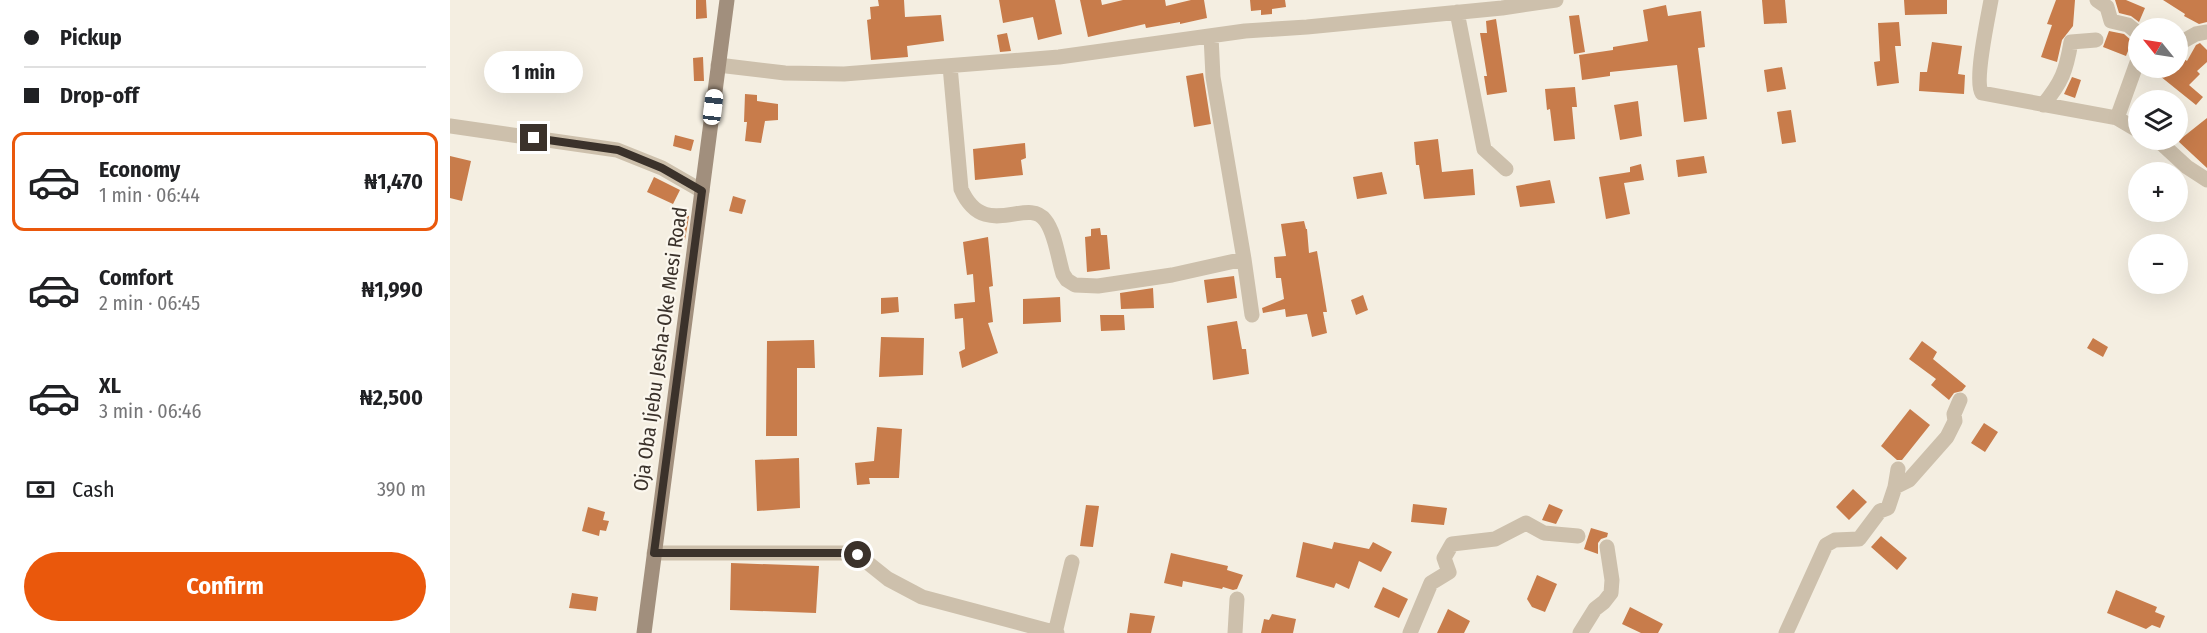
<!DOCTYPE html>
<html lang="en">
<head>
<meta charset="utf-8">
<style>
	:root { --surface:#fff; --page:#f2f2f2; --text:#202124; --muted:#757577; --line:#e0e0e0; --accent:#ea580c }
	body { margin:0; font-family:"Fira Sans Condensed",sans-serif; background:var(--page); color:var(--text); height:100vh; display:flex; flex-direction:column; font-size:22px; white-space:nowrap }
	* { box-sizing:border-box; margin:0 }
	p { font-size:20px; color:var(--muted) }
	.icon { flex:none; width:33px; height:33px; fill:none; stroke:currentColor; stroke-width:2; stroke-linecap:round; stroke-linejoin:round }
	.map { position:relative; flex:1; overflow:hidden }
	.sheet { display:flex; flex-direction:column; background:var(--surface); width:450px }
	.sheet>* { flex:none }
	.guide { display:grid; align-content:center; height:132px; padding:0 24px; background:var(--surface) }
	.needle { width:39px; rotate:300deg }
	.tools { position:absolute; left:1678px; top:18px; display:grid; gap:12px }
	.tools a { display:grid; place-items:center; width:60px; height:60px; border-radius:50%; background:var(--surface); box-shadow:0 6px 24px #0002; font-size:30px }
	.end { position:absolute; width:27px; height:27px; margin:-14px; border:8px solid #3b322b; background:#fff; box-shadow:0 0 0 3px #fff }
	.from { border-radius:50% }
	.bubble { position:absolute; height:42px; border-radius:21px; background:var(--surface); box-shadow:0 6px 24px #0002; font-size:20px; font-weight:700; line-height:42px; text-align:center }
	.car { position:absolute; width:18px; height:36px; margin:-18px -9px; border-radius:8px; box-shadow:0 0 4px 2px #0007; background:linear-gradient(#fff 24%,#345 0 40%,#fff 0 76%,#345 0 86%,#fff 0) }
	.guide b { display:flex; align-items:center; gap:21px; height:57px; font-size:22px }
	.guide b+b { border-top:2px solid var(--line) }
	.guide i { width:15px; height:15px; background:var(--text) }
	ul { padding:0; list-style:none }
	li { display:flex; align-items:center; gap:18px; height:99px; margin:0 12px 9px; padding:0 12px; border:3px solid transparent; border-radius:12px }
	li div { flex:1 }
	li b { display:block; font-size:22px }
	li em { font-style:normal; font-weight:700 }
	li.active { border-color:var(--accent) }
	li>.icon { width:54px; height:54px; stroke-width:1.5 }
	.pay { display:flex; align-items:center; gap:15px; height:66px; padding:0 24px; font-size:22px }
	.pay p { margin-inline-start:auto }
	.action { display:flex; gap:12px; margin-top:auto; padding:12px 24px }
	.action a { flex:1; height:69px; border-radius:36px; background:var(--accent); color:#fff; font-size:24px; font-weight:700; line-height:69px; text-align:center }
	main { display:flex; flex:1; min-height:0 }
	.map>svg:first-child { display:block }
	.building { fill:#c87c4b }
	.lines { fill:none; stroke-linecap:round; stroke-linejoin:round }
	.minor { stroke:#cdc0ac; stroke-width:15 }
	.secondary { stroke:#a18f7d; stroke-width:15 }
	.route { stroke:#3b322b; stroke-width:8 }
	.labels { text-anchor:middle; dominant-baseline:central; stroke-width:4.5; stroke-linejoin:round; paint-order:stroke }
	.street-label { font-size:20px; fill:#3b322b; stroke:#fbf7ee }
</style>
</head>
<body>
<main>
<section class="sheet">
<div class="guide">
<b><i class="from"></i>Pickup</b>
<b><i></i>Drop-off</b>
</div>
<ul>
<li class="active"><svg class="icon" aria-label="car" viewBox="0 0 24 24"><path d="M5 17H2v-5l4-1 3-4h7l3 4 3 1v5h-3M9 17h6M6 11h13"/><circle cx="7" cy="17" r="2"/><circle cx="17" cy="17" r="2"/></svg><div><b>Economy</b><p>1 min · 06:44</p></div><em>₦1,470</em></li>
<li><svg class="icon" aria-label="car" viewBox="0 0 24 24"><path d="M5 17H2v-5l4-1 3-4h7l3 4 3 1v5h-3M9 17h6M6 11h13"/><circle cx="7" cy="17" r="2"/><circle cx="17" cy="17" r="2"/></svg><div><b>Comfort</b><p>2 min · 06:45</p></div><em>₦1,990</em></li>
<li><svg class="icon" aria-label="car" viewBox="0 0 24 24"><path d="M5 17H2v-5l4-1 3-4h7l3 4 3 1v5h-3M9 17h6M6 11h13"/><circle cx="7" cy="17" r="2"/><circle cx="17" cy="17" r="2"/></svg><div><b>XL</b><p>3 min · 06:46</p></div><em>₦2,500</em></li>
</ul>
<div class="pay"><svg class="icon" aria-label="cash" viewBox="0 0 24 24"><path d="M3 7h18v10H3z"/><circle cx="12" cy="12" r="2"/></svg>Cash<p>390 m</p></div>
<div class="action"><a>Confirm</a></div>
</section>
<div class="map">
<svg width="1757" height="633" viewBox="0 0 1757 633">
	<rect width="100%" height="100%" fill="#f4eee1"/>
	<path class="building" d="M246,0H256L257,18L246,19Z
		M428,0H454L455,17L491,15L494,41L457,46L458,57L421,60L417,20L421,19L420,7L429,6Z
		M549,0H605L612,34L588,40L583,17L553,23Z
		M630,0H651L652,5L673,0H715L716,6L741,0H754L757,18L730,24V22L696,28L695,24L638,37Z
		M800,0H835L836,7L822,9V14L811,15V10L801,11Z
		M1312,0H1335L1337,23L1314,24Z
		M1454,0H1497V14L1455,15Z
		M1606,0H1625L1623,26L1612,40L1607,62L1591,57L1602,25L1597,24Z
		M1665,0H1676L1695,8L1689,22L1681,16L1669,13Z
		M1713,0H1757V22L1749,24L1734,16L1735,14Z
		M1216,5L1218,16L1251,11L1255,47L1248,48L1257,119L1234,122L1227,65L1160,72V76L1132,80L1129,55L1163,50V47L1198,41L1193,10Z
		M1129,15L1135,52L1124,54L1119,16Z
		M1046,19L1057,92L1037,95L1034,76H1037L1030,33H1037L1036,21Z
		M1449,22L1451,46H1445L1449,83L1427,86L1424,62L1430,61L1428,23Z
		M1659,31L1674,34L1682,41L1676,56L1653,47Z
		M557,33L561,51L550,52L547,35Z
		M1482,42L1512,46L1508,74L1515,75L1514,94L1469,91L1470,72H1477Z
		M1750,43L1757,50V62L1747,71L1750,74L1739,85L1753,97L1746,105L1700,68H1728V54L1737,61L1746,45Z
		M253,57L254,81H244L243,58Z
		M1332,67L1336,89L1317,92L1314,70Z
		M753,73L761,124L744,127L736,76Z
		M1622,77L1631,80L1625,98L1614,94Z
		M1125,87L1127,107H1122L1125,139L1104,141L1100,109L1097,110L1095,89Z
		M295,94L307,95V101L328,104V120L315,121L311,143L295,141L297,122H294Z
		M1188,101L1192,136L1170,140L1164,105Z
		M1341,110L1346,142L1332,144L1327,112Z
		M1757,118V168L1728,141Z
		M225,135L244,140L241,151L223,146Z
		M988,139L992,172L1023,169L1025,195L974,199L969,165H966L964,142Z
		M575,143L576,158L571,160L573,175L525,180L523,149Z
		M0,156L21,161L12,201L0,198Z
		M1254,156L1257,173L1228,177L1226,160Z
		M1191,164L1194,180L1174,183L1180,214L1156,219L1149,177L1180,172V167Z
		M932,172L937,194L907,199L903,177Z
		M204,177L230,190L223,204L197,192Z
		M1100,180L1105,203L1070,207L1066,186Z
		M283,196L296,200L292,214L279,211Z
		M229,215L239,216L235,240L225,238Z
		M854,221L856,229H857L859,253L867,251L877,312H873L877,333L862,337L857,314L836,317L835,309L813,313L812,308L834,299L831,278H826L824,257L836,256L831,224Z
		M650,228L651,235H657L660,269L637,272L635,237L641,236V229Z
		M538,237L543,286L539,287L543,322L538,323L548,353L512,368L509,352L515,349L513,318L505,319L504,304L525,302L523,274L517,275L513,242Z
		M784,276L787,298L757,303L754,280Z
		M703,288L704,308L671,309L670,293Z
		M913,295L918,310L906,315L901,300Z
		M448,297L449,312L431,314V298Z
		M610,297L611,322L573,324V299Z
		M650,315H674L675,330L651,331Z
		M787,321L792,349H796L799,374L763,380L757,326Z
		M431,337L474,338L473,375L429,377Z
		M1643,338L1658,347L1653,357L1637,348Z
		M364,340L365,368H347V436H316L317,341Z
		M1472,341L1487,352L1483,359L1516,386L1512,391L1504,393L1499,400L1481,385L1486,379L1459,359Z
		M1460,409L1480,425L1452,460H1447L1431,446Z
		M1534,423L1548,432L1535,452L1521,443Z
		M427,427L452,429L449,478H419L420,484L407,485L405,463L424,461Z
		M349,458L350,508L307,511L305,460Z
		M1403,489L1417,502L1399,520L1386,507Z
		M963,504L997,508L994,525L961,522Z
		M1099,504L1113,510L1106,524L1092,520Z
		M636,505L649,506L643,547L630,546Z
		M138,507L155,512L153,520L159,521L156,531L150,530L149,536L132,531Z
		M1141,528L1158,533L1157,537L1151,539L1148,543V554L1134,549Z
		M1431,536L1457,558L1447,570L1421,547Z
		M853,542L882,549L884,542L919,549L923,542L942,552L931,572L909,561L899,589L886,583L884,588L846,577Z
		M721,553L778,566L777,570L793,575L787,589L783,590L773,587L772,589L733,581L732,587L714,583Z
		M281,563L369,566L366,613L280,610Z
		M1087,575L1107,584L1095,612L1082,607L1077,599Z
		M933,587L958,599L949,618L924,607Z
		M1666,590L1707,607L1705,612L1715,616L1710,628L1702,625L1696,629L1657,613Z
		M122,593L148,597L146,611L119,608Z
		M1180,607L1213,624L1208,633H1191L1172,624Z
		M998,609L1020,621L1014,633H987Z
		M680,613L705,616L701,633H677Z
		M822,614L846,619L843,633H811L814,619L819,620Z"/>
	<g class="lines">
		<path class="minor" d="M1541,0C1538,17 1524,82 1532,93L1667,118L1689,131
			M1647,0L1657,7L1661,21L1678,25L1689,34
			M1007,12L1034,149L1056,169
			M761,36L763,77L794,259L802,315
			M1728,44L1746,34L1757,32
			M268,65L335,73L394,74L609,57L795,31L857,27L1052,8L1106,0
			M500,66L511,189C534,242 577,196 595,220C605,232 608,258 613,274L617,280L625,285L648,286L722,275L794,259
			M1593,105C1612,82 1616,71 1621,42L1646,40
			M1667,118L1689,57
			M0,126L167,150L212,168L252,191
			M1704,140L1712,144L1737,167L1757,180
			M1445,487L1459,480L1497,437L1505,421L1504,414L1510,400
			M204,553H401L408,555L438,579L472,597L607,633
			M605,633L622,562
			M785,633L787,599
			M960,633L981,583L999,572L994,558L1002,544L1045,539L1076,523L1094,533L1128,536
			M1130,633L1145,609L1154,602L1161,593L1162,580L1157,547
			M1336,633L1376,545L1385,540L1409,539L1430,511L1438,508L1445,487L1448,469"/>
		<path class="secondary" d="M194,633L277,0"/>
	</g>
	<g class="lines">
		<path class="route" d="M84,138L168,150L212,168L252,191L204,553H401L408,555"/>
	</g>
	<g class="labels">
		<g class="street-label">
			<text transform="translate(210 349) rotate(-82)">Oja Oba Ijebu Jesha-Oke Mesi Road</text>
		</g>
	</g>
</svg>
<div class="tools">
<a><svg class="needle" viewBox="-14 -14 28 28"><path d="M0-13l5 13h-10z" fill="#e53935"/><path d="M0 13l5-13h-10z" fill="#757577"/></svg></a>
<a><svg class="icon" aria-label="layers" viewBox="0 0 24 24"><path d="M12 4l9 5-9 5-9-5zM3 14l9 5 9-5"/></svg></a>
<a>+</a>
<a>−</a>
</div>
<i class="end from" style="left:408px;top:555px"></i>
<i class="end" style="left:84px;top:138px"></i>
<div class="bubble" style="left:34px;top:51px;width:99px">1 min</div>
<i class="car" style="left:263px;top:107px;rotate:7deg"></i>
</div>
</main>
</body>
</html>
